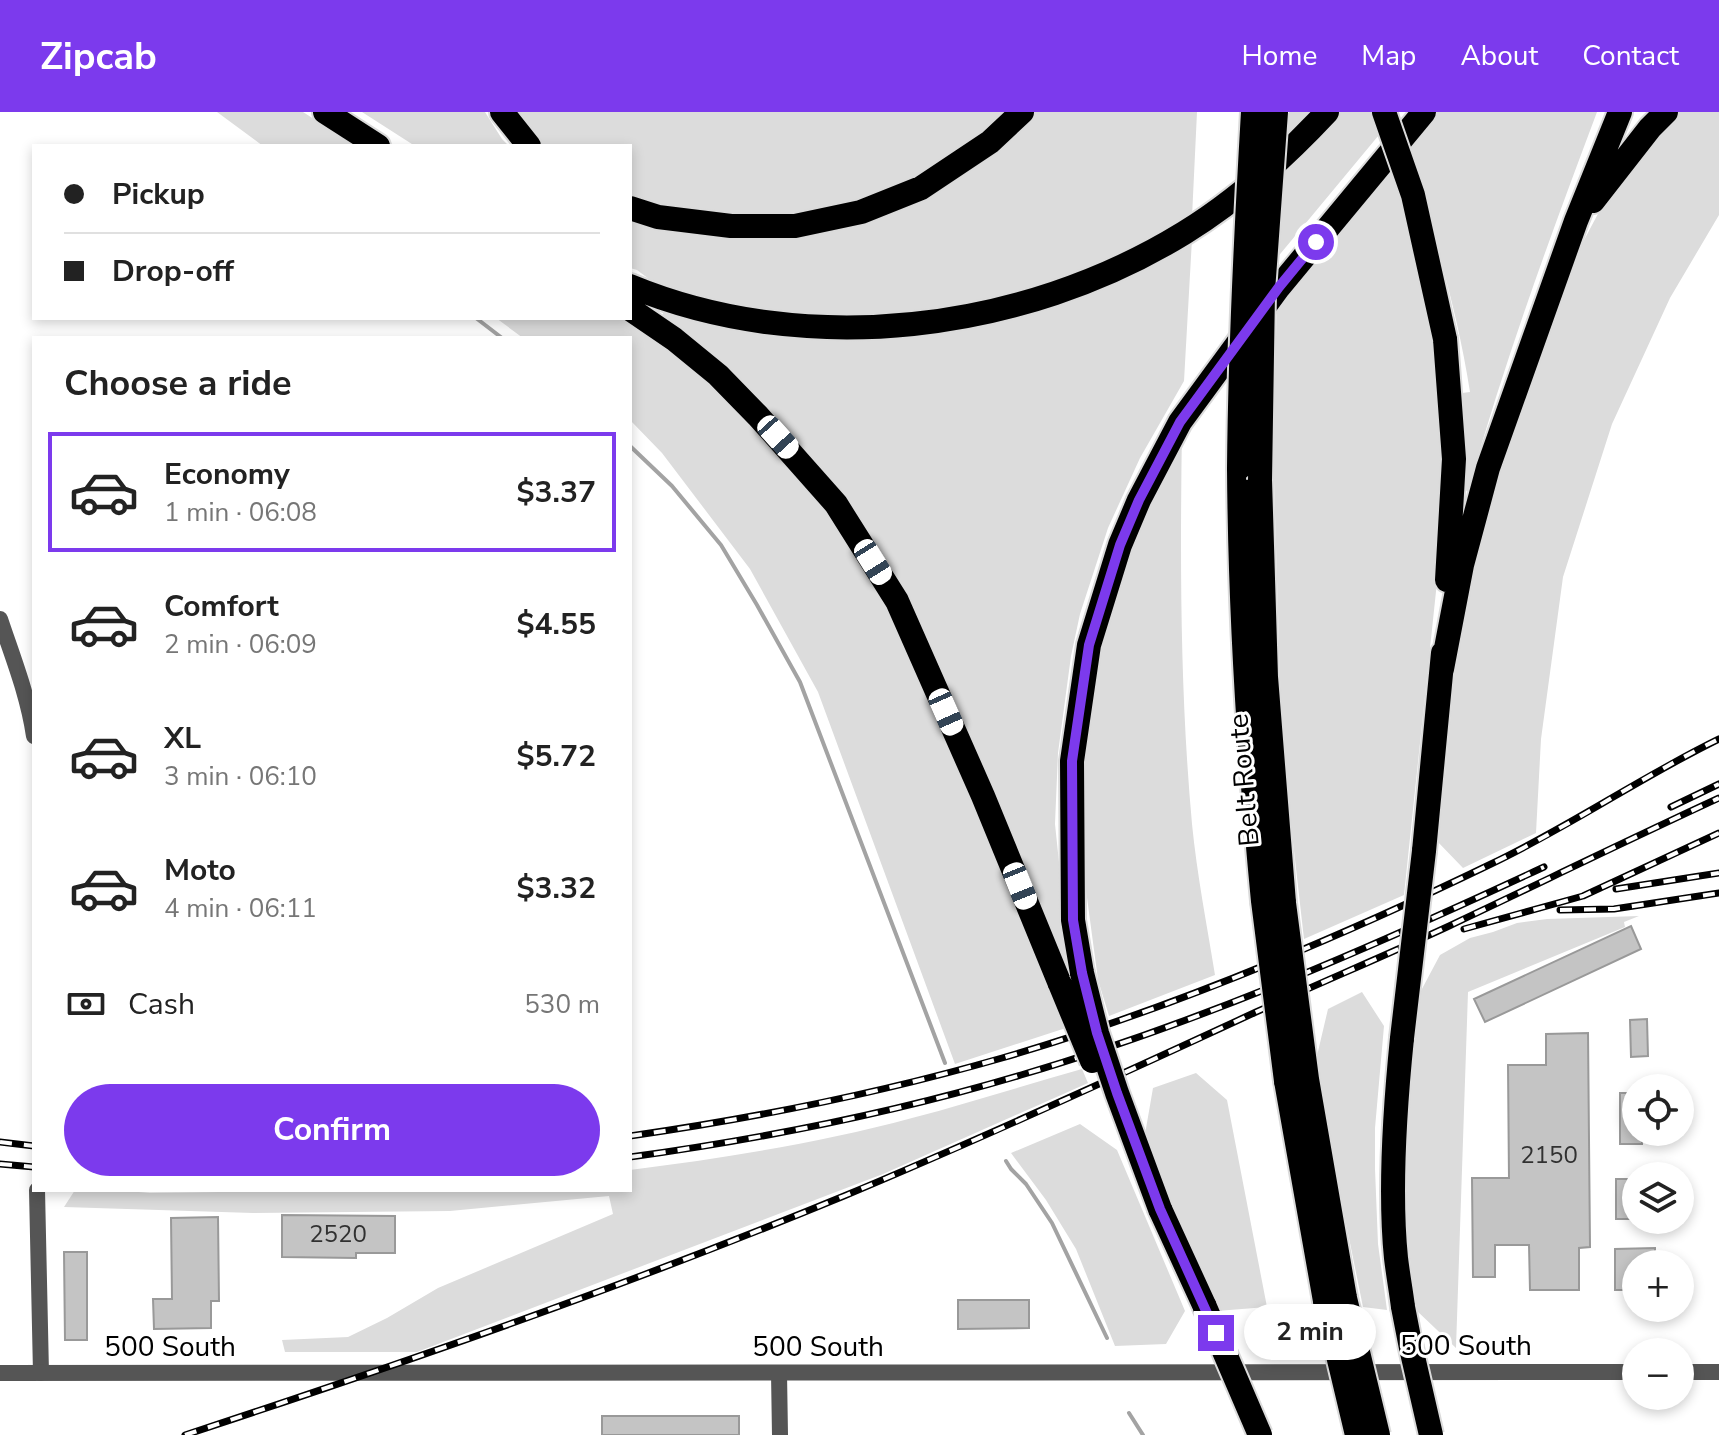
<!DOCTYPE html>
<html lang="en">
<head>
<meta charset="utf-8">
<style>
	:root { --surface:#fff; --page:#f6f6f6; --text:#222; --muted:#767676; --line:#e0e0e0; --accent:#7c3aed }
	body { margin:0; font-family:"Nunito Sans",sans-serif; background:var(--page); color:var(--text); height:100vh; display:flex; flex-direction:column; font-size:30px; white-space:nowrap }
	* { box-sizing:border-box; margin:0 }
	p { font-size:26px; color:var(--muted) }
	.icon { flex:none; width:44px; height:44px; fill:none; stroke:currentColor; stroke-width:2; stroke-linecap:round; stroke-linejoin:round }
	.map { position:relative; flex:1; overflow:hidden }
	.sheet { position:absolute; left:32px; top:224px; width:600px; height:856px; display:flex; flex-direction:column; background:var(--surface); border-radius:0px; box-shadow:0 4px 12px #0003 }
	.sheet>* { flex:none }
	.top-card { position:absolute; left:32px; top:32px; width:600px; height:176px; border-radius:0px; box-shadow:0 4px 12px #0003; display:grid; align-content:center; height:176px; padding:0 32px; background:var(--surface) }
	.tools { position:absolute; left:1622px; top:962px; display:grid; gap:16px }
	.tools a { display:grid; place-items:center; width:72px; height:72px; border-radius:50%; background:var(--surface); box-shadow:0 4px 12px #0003; font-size:40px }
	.end { position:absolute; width:36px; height:36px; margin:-18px; border:10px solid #7c3aed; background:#fff; box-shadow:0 0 0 4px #fff }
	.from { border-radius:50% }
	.bubble { position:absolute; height:56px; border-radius:28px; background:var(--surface); box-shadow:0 4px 12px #0003; font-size:26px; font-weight:700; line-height:56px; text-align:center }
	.car { position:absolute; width:24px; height:48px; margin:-24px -12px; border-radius:10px; box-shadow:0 0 6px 2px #0007; background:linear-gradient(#fff 24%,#345 0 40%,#fff 0 76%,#345 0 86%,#fff 0) }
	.top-card b { display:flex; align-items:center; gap:28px; height:76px; font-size:30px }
	.top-card b+b { border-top:2px solid var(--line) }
	.top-card i { width:20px; height:20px; background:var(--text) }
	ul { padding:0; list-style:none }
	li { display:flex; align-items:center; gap:24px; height:120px; margin:0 16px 12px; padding:0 16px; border:4px solid transparent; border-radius:0px }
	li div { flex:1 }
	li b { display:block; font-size:30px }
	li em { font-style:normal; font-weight:700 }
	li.active { border-color:var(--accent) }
	li>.icon { width:72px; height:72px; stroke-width:1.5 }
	h2 { padding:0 32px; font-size:36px; line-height:96px }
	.pay { display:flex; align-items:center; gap:20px; height:88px; padding:0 32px; font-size:30px }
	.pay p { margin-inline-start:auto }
	.primary-button { display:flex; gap:16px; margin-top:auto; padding:16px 32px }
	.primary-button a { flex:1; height:92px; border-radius:48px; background:var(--accent); color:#fff; font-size:32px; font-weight:700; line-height:92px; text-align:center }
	header { display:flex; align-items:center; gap:48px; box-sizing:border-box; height:112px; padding:0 40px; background:var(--accent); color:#fff }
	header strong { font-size:38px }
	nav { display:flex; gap:44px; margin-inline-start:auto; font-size:28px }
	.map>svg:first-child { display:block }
	.green { fill:#dcdcdc }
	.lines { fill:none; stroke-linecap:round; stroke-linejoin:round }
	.stream { stroke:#a3a3a3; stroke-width:4 }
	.building { fill:#c4c4c4; stroke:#999; stroke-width:2 }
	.motorway-casing { stroke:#dbdbdb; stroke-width:28 }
	.minor { stroke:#555; stroke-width:16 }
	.tertiary { stroke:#555; stroke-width:16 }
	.motorway { stroke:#000; stroke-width:24 }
	.rail-casing { stroke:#000; stroke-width:7 }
	.rail { stroke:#fff; stroke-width:4; stroke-dasharray:12; stroke-linecap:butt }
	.motorway-bridge-casing { stroke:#dbdbdb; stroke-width:28; stroke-linecap:butt }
	.motorway-bridge { stroke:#000; stroke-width:24 }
	.route { stroke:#7c3aed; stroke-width:10 }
	.labels { text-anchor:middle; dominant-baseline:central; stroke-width:6; stroke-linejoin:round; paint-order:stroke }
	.number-label { font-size:24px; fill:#313131 }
	.street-label { font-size:28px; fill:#000; stroke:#fff }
</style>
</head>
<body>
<header>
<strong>Zipcab</strong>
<nav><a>Home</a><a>Map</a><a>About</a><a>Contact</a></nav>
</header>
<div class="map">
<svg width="1719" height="1323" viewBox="0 0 1719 1323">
	<rect width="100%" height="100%" fill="#fff"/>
	<path class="green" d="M217,0H303L356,34H263Z
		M362,0H485L502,27L509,34H415Z
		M508,0H1007C937,63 864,98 770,104C758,105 745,107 733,106C699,103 664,95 630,89V34H536Z
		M1032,0H1197L1192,105L1146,133L1018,185L860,210L737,197L653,170L637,158L630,156V108L858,107Z
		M1289,0H1317L1286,32Z
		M1341,0H1398L1276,147L1283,59Z
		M1436,0H1597C1550,125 1504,250 1468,379L1463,378L1462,281L1470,280C1457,196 1432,115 1407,34Z
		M1669,0H1719V103L1670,186L1612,312L1563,465L1541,627L1536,721L1463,756L1435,727L1445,664L1459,513L1484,402L1575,145L1608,83Z
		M1397,41L1421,126L1435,243L1443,284L1441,432L1404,783L1304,827L1282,633L1273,335L1277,188Z
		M1192,127L1184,269L1140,346L1108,416L1080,502L1071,544L1058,641L1055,712L1071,866L923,521L827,365L795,326L756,286L660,207L666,196L844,226L901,225L954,218L1027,202L1089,180Z
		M496,206H627L703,265L734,292L825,392L900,516L1072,914L955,952L818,580L750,457L662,341L630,308V226H523Z
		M1182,315C1180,449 1180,580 1192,712C1197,763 1207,813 1215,863L1109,904L1098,868L1078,718L1090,577L1125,434Z
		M1639,804L1624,810L1625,815L1468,880L1456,1236L1416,1198L1411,1158L1406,1106L1404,1051L1415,890L1440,843L1470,826L1493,820L1517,811L1547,807Z
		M1362,880L1384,914L1375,1016V1057L1378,1132L1387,1198L1363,1195L1339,1077L1316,948L1328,897Z
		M1082,957L1088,971L883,1062L417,1240H285L282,1228L348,1225L387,1206L438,1176L613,1102L609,1084L450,1099L253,1101L64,1095L75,1078H115L150,1081L381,1078H630V1058C725,1046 819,1031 912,1006C969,991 1025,973 1082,957Z
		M1196,961L1227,988L1267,1195L1217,1199L1144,1028L1153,976Z
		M1080,1012L1117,1038L1185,1199L1166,1232L1115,1234L1076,1137L1046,1088L1011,1041Z"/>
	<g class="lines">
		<path class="stream" d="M476,206L502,226
			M630,334L672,374L721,433L757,493L800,570L945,951
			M1006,1049L1011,1057L1026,1072L1052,1111L1107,1226
			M1129,1301L1143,1323"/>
	</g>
	<path class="building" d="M1631,814L1641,837L1485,910L1474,887Z
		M1647,907L1648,944L1631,945L1630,908Z
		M1588,921L1590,1135L1579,1136V1178H1530L1529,1133H1495V1165H1473L1472,1066H1509L1508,953H1546V922Z
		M1620,981H1636V1020H1642V1032H1620Z
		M1616,1067H1636V1107H1616Z
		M282,1103L395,1104V1141H356V1146L282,1145Z
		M218,1105L219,1189H211V1216L154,1217L153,1187H172L171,1106Z
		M1655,1136V1152H1636V1178H1615V1137Z
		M64,1140H87V1228H65Z
		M958,1188H1029V1216L958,1217Z
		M602,1304H739V1323H602Z"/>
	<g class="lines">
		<defs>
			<path id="motorway" d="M325,0L378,34
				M502,0L529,34
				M1593,89L1650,16L1666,0
				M630,96L658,105L731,114H795L861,100L921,76L990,30L1022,0
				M630,174C807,247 1023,220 1184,121C1238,88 1284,46 1327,0
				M630,197L674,227L718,263L758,304L836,392L897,489L983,684L1060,872
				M1445,227L1454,347L1447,468
				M1239,356C1240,501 1249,644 1263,789
				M1260,368L1266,565L1284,791
				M1442,557L1462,453L1488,356L1576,109L1620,0
				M1424,739L1443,541
				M1082,861L1073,808L1072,649L1089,533L1120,433L1139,388L1180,310L1279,175L1424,0
				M1402,926C1395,995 1389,1077 1396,1146C1398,1163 1401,1179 1403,1195
				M1307,967L1345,1186
				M1286,969L1325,1189
				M1160,1097L1205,1195"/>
		</defs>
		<use href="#motorway" class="motorway-casing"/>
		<path class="minor" d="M0,507C13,546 28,583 34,624
			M37,1078L41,1261
			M779,1261L780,1323"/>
		<path class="tertiary" d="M1680,1260H1719
			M0,1261L1636,1260"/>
		<use href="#motorway" class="motorway"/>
		<defs>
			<path id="rail" d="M1671,695L1719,672
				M1616,777L1719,761
				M1560,798L1614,797L1719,781
				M1464,817L1583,784L1719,721
				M630,1024C756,1006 880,981 1002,946C1171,897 1334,828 1491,752C1569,715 1641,665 1719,627
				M0,1030L34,1034
				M630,1045C762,1027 893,1001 1021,963C1202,910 1374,834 1544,755
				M0,1052L34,1055
				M185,1323C407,1250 628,1173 844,1084C983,1026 1120,963 1256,900C1320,871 1384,844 1447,815C1538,772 1628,728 1719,686"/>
		</defs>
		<use href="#rail" class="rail-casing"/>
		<use href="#rail" class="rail"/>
		<defs>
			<path id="motorway-bridge" d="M1384,0L1413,83L1445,227
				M1239,356C1240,237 1246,119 1253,0
				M1260,368L1263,179L1276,0
				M1263,789L1286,969
				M1284,791L1307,967
				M1082,861L1097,921L1117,981L1160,1097
				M1060,872L1092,949
				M1402,926L1424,739
				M1345,1186L1378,1323
				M1325,1189L1357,1323
				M1205,1195L1260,1323
				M1403,1195L1411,1236L1431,1323"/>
		</defs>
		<use href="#motorway-bridge" class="motorway-bridge-casing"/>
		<use href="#motorway-bridge" class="motorway-bridge"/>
	</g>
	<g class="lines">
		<path class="route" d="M1216,1221L1160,1097L1117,981L1097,921L1082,861L1073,808L1072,649L1089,533L1120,433L1139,388L1180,310L1279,175L1316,130"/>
	</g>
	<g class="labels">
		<g class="number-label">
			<text x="1549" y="1043">2150</text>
			<text x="338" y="1122">2520</text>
		</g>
		<g class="street-label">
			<text transform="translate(1244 668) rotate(-95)">Belt Route</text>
			<text x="1466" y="1234">500 South</text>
			<text x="170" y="1235">500 South</text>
			<text x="818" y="1235">500 South</text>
		</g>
	</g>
</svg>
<div class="tools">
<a><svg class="icon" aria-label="locate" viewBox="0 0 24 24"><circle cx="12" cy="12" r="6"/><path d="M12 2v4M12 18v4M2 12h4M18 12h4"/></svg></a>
<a><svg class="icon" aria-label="layers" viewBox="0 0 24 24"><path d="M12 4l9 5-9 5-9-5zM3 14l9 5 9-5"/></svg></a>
<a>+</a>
<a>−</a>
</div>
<i class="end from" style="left:1316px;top:130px"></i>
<i class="end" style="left:1216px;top:1221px"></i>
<div class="bubble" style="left:1244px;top:1192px;width:132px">2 min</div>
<i class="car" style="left:778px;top:325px;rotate:138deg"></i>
<i class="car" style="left:873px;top:450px;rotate:148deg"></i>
<i class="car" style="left:946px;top:600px;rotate:156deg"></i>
<i class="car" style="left:1020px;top:774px;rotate:158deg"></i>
<div class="top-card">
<b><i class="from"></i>Pickup</b>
<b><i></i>Drop-off</b>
</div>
<section class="sheet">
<h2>Choose a ride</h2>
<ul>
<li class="active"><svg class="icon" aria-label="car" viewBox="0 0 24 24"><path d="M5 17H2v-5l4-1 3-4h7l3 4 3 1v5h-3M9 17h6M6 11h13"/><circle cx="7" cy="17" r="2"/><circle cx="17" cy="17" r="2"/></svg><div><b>Economy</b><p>1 min · 06:08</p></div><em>$3.37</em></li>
<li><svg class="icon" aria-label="car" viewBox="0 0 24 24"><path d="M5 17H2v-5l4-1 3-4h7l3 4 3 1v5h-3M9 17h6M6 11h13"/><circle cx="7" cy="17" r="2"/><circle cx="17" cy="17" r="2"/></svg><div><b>Comfort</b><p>2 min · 06:09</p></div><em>$4.55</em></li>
<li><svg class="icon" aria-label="car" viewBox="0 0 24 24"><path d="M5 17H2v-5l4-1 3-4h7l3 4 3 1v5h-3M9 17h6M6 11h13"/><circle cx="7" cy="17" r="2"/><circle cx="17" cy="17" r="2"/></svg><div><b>XL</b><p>3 min · 06:10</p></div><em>$5.72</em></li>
<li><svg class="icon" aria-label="car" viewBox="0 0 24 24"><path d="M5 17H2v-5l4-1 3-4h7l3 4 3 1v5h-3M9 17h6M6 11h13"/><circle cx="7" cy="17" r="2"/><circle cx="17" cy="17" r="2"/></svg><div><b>Moto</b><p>4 min · 06:11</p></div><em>$3.32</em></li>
</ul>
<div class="pay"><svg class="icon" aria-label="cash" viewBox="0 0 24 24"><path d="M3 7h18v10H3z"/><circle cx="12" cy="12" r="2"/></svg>Cash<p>530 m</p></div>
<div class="primary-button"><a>Confirm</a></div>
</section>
</div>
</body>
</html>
